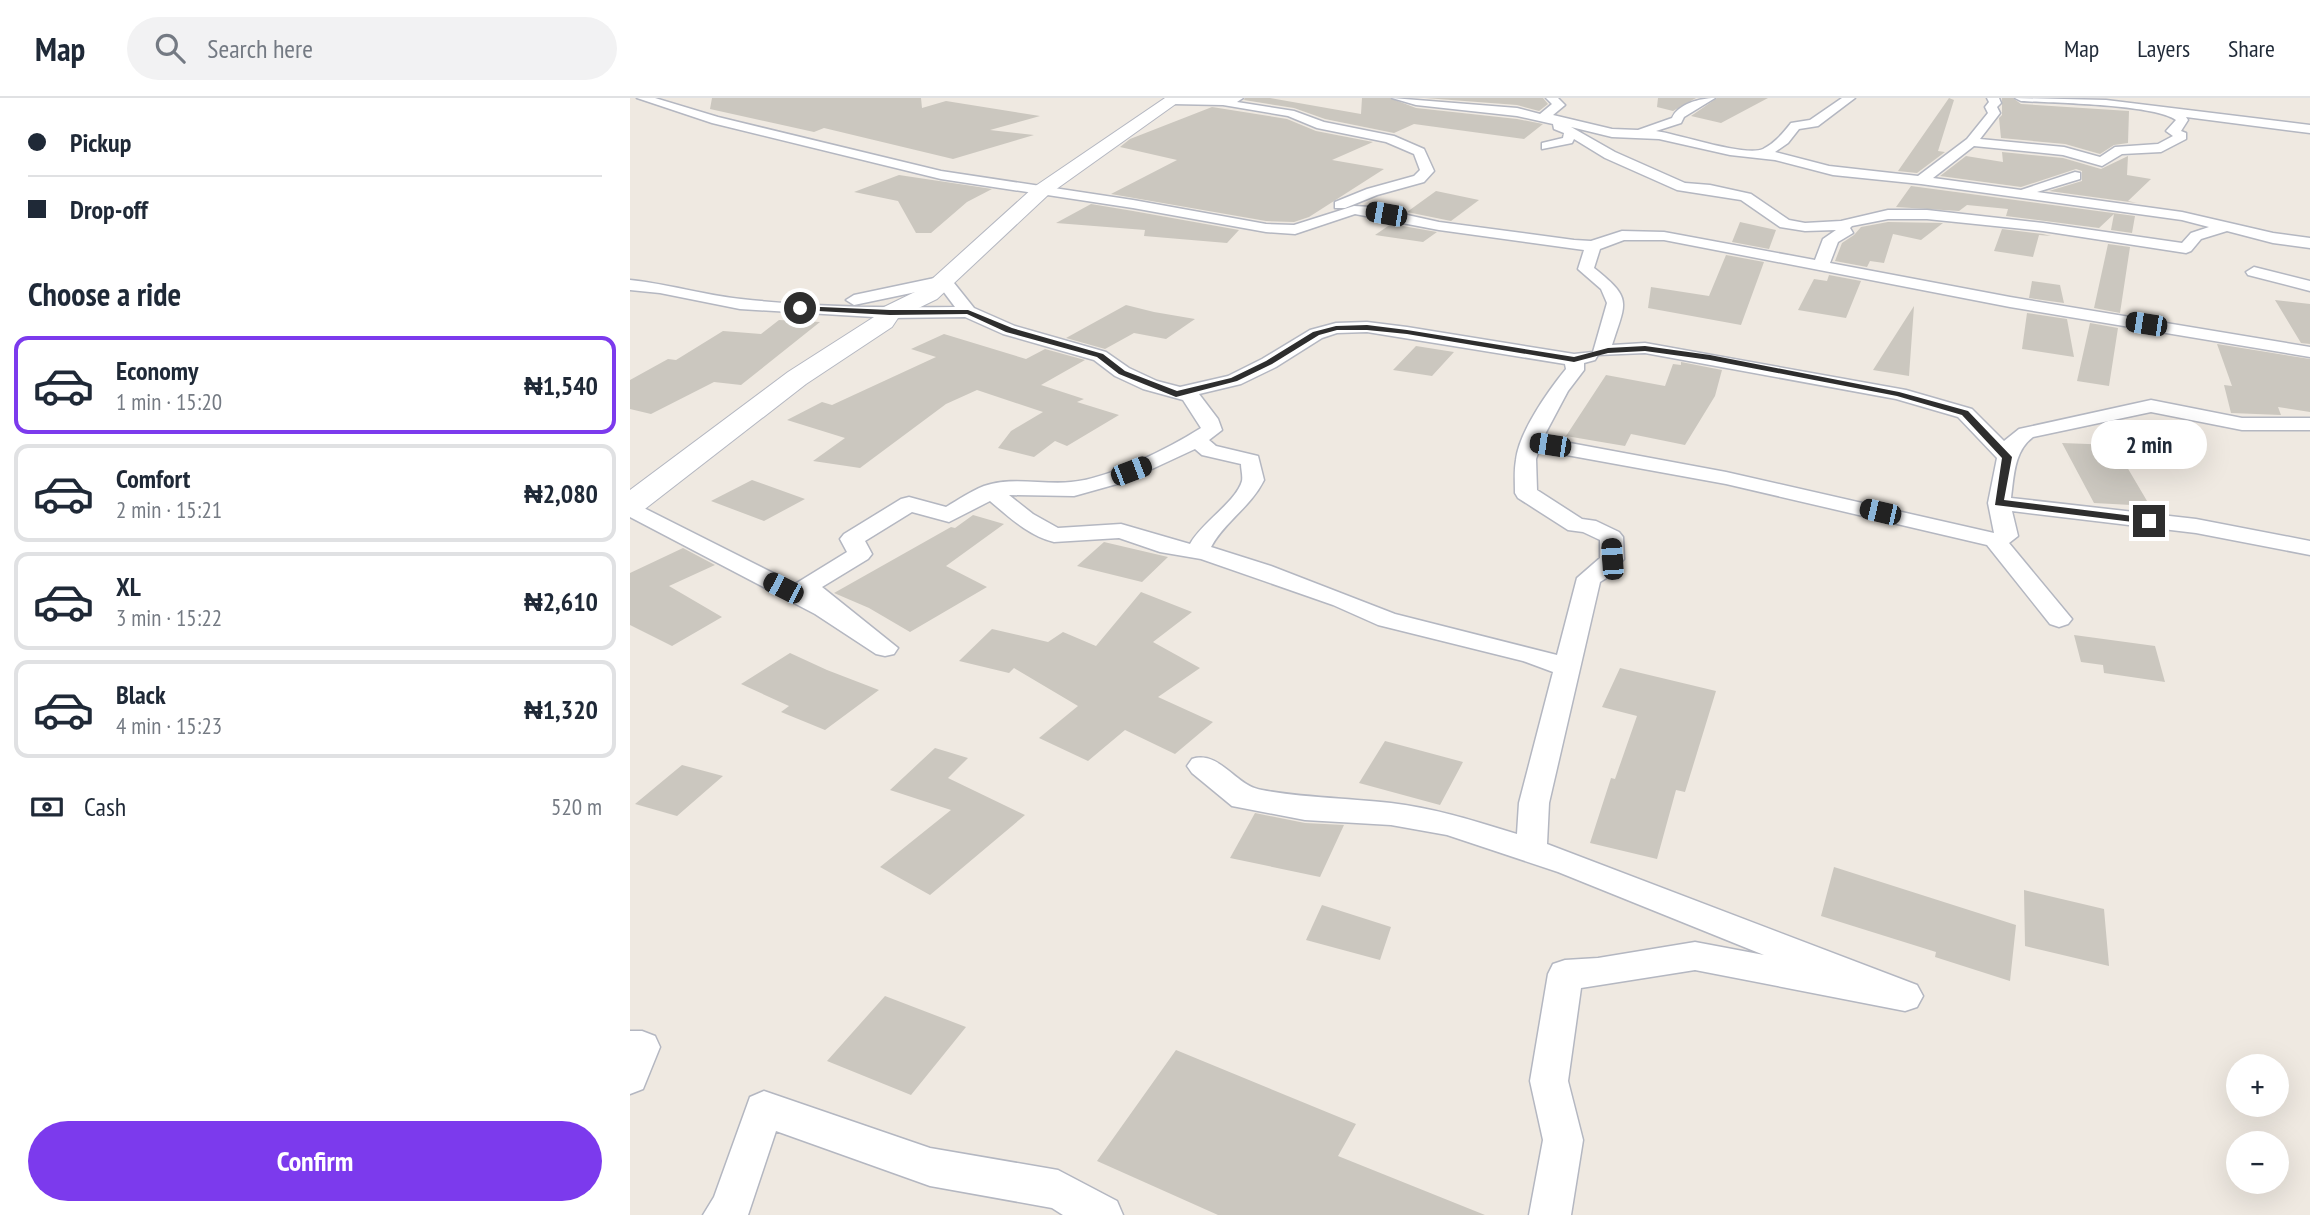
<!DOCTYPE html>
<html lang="en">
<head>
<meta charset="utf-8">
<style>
	:root { --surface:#fff; --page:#f2f2f3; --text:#1f2937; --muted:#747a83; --line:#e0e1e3; --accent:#7c3aed }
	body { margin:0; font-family:"PT Sans Narrow",sans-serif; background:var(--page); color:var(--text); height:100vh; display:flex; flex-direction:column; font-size:26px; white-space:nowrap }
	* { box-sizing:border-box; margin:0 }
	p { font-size:23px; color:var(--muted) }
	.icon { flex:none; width:38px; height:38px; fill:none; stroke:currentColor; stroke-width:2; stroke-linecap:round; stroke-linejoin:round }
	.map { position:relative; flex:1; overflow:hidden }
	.sheet { display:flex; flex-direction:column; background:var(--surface); width:630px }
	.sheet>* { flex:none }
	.top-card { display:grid; align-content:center; height:154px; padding:0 28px; background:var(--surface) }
	.buttons { position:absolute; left:1596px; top:956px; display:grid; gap:14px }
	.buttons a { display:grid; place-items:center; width:63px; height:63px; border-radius:50%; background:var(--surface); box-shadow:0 7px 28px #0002; font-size:35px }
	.end { position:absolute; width:32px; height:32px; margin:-16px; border:9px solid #2e2e2e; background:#fff; box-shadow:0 0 0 4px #fff }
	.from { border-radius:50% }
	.bubble { position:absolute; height:49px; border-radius:24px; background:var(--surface); box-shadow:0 7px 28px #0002; font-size:23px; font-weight:800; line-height:49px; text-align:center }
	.car { position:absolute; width:21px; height:42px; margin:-21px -10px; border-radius:9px; box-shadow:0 0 5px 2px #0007; background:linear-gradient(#222 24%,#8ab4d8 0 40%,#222 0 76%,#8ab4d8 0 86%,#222 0) }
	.top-card b { display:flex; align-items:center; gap:24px; height:66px; font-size:26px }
	.top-card b+b { border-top:2px solid var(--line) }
	.top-card i { width:18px; height:18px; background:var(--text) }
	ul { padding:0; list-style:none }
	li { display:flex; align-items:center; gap:21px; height:98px; margin:0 14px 10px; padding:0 14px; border:4px solid var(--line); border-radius:14px }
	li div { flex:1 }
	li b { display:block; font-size:26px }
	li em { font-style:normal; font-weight:800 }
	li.on { border-color:var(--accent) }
	li>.icon { width:63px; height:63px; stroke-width:1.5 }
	h2 { padding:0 28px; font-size:32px; line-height:84px }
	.pay { display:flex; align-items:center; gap:18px; height:77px; padding:0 28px; font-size:26px }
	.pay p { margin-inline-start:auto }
	.action { display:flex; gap:14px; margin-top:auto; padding:14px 28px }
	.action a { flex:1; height:80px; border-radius:42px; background:var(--accent); color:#fff; font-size:28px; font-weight:800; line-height:80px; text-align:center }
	header { display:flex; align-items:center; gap:42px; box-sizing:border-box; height:98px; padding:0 35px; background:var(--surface); border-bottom:2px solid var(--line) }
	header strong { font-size:33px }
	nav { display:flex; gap:38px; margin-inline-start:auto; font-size:24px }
	.search { width:490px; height:63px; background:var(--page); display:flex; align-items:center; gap:18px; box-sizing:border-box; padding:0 24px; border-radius:38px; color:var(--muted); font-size:26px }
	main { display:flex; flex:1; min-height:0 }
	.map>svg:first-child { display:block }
	.building { fill:#cbc7bf }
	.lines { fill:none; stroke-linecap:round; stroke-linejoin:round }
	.street-casing { stroke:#b4b7c1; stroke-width:3 }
	.secondary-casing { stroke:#b4b7c1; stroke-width:2 }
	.street { fill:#fff; fill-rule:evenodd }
	.secondary { fill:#fff; fill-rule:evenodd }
	.route { fill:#2e2e2e }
</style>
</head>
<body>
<header>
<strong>Map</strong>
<div class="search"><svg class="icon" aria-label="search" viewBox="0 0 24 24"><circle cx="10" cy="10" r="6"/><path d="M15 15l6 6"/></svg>Search here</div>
<nav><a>Map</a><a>Layers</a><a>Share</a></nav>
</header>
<main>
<section class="sheet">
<div class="top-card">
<b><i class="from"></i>Pickup</b>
<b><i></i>Drop-off</b>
</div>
<h2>Choose a ride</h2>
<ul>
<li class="on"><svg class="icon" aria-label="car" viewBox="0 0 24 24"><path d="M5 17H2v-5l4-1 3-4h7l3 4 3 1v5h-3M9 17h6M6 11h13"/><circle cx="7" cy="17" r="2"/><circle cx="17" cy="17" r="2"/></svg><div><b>Economy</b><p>1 min · 15:20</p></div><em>₦1,540</em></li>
<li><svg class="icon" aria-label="car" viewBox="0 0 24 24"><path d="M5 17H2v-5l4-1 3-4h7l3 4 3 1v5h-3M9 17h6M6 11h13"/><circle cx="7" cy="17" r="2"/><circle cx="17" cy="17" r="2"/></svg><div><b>Comfort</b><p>2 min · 15:21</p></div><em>₦2,080</em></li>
<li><svg class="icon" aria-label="car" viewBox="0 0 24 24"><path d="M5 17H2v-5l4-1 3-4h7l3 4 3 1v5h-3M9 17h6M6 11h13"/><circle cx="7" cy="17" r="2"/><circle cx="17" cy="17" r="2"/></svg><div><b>XL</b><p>3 min · 15:22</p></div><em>₦2,610</em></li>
<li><svg class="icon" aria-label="car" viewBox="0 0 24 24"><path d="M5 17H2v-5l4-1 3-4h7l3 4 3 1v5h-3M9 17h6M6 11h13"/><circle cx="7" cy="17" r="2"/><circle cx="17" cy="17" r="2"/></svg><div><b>Black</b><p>4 min · 15:23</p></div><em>₦1,320</em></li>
</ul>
<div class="pay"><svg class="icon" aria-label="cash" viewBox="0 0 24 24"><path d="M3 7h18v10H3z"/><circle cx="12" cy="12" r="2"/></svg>Cash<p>520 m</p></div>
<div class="action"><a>Confirm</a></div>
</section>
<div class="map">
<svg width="1680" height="1117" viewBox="0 0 1680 1117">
	<rect width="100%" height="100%" fill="#efe9e1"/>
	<path class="building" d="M82,0H291L292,10L316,3L410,18L360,32L404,37L323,61L194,30L184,34L80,11Z
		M615,0H640L731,16L732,0H760L786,10L887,21L913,26L894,41L784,26L764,35L695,21L664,10L614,2Z
		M795,0H913L918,6L909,13L887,7Z
		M1028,0H1066L1043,13L1027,9Z
		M1087,0H1138L1091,25L1061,18Z
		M1319,0L1324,2L1308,53L1315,54L1287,75L1268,73Z
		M1372,0H1383L1391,6L1499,13L1498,45L1484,47L1470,56L1435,46L1371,40L1369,20L1372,17Z
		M582,9L657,21L686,33L743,44L702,62L754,71L679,119L664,124L636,123L481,96L547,62L490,49L500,41Z
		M1372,54L1433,60L1471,71L1498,58L1497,77L1521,81L1498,103L1507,105L1419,93L1452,83V73L1446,71L1391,89L1310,78L1336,58L1373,64Z
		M269,77L309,83L362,91L337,104L301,135H286L268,103L224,94Z
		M1281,88L1505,118L1502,135L1481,132L1484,116L1469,130L1376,118L1378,111L1337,107L1329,113L1266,109Z
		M806,93L849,102L821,123L777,114Z
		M461,106L503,113L609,132L597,145L514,138L515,132L426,125Z
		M1110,124L1146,132L1139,151L1102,144Z
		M1258,124L1313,125L1291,142L1263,136L1254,165L1240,163L1237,169L1205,163L1212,145L1224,137L1231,129Z
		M761,126L807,134L793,144L745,137Z
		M1372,131L1413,136L1421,138L1409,137L1403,159L1364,153Z
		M1478,146L1500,149L1490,215L1464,210Z
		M1096,157L1134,164L1111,227L1018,210L1021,189L1079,198Z
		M1199,177L1231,183L1216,220L1168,212L1184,181L1197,183Z
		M1402,183L1430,187L1434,205L1399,200Z
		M1645,202L1680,206V246L1671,245Z
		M496,207L524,214L565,221L536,241L504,235L475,251L436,240Z
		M1284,208L1279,278L1243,272Z
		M1397,215L1437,221L1444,259L1392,251Z
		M149,222L190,224L111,287L84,284L21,316L0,311V282L38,261L46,262L93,233L131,236Z
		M1460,225L1488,230L1479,288L1447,283Z
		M314,236L396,261L415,251L455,262L411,287L454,301L447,304L489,317L437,348L425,343L404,359L368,350L381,333L413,314L347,292L316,306L230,370L183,363L215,340L157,322L192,304L202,307L306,259L281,251Z
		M1587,246L1680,261V314L1648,309L1651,317L1601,315L1594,287L1602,288Z
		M786,248L824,254L802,278L763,272Z
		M1051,264L1092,272L1085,298L1055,347L1001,336L995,348L936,338L976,277L1035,288L1043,266L1051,267Z
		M1432,345L1484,347L1520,408L1464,405Z
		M122,382L175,401L134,423L81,403Z
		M343,417L374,426L316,468L357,489L280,534L239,510L204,495L321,429L325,430Z
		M474,444L538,459L512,484L447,468Z
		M53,450L85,467L39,488L92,519L42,548L0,527V475Z
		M511,494L562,514L523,544L570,570L528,599L583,624L545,656L495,632L458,663L409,640L448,608L384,570L379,575L329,563L362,531L418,544L433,534L466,548Z
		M1444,537L1525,548L1535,584L1474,575L1473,567L1451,564Z
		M160,555L197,572L249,592L195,632L151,614L159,608L111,586Z
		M990,570L1086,593L1055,694L1046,692L1027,761L960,745L981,680L985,681L1007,618L972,609Z
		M755,643L833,664L810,707L729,685Z
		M305,650L338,660L318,680L395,717L300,797L250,769L321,712L260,692Z
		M52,667L93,678L47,718L5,706Z
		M625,715L675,725L714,727L690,779L600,760Z
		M1204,769L1386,827L1380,883L1305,859L1306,854L1191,818Z
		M1394,792L1474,811L1479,868L1395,848Z
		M692,807L761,829L750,862L676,842Z
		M255,898L336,929L281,997L197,963Z
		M546,952L726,1026L708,1058L855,1117H588L467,1063Z"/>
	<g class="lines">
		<defs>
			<path id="street" d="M7,0H25L88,19L311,73L503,102L636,126L664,127L724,108L741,109L809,124L944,142L961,143L992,133L1034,134L1185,162L1193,141L1206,132L1175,133L1150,129L1111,102L1047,92L975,60L944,41L942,45L912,51V45L933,40L934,35L924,31L923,26L887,18L786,7L762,0L887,10L910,16L922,6L916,0H928L935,7L923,17L982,31L1008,32L1042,20C1048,6 1070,0 1085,0L1054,19L1051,25L1026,33C1048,36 1115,59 1133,51C1145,45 1153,35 1161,25L1180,22L1212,0H1225L1188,28L1169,31L1158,45L1145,54L1199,68L1288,78L1337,41L1358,15L1355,9L1359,4L1357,0H1369L1371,5L1367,9L1370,15L1350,41L1434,49L1470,59L1485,49L1528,46L1543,38L1536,33L1546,22C1523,6 1423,5 1391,3L1385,0L1476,2L1680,27V35L1556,19L1558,22L1551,33L1556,35V41L1531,54L1492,56L1472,68L1433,57L1344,48L1303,80L1391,92L1445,74L1450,75V81L1407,94L1552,114L1643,135L1680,140V150L1643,145L1597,133L1571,141L1561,153L1556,155L1413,133L1297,121H1258L1222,128L1220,130L1223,135L1208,144L1200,165L1380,199L1680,249V259L1380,209L1034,142H994L970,151L964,170C1003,201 996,203 982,247L1015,245L1276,292L1342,311L1374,343L1389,331L1521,302L1612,320H1680V332H1612L1521,314L1403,339C1384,353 1384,378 1381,400L1566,421L1680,443V457L1566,435L1382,413L1388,438L1379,445L1442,521L1438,526L1429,529L1420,526L1357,447L1096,386L909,352L906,361L907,392L952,421L966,423L989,434L993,439L994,461L978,479L970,484L919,705L917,746L1287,887L1293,898L1287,909L1275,913L1065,872L951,890L938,983L953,1042L941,1117H899L913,1042L900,983L918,876L923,866L935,862L968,860L1065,844L1134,857L928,774L817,737L761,727L675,722L602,708L562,675L557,668L562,661C590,652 605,688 632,692C675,700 717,700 761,705C804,710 845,723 887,736L889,705L923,574L893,563L748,527L703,507L571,461L530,454L489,440L424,444C399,438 379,419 360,403L319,424L282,414L235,443L242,456L238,461L192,489L268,550L264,556L255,558L246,556L185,516L0,419V403L165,486L217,454L210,441L214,436L271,401L279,399L316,409C328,402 341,393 354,388C382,378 413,387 441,384C479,381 539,350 571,330L553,302L513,291L485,278L464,262L373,236L335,219L260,220L110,211L30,195L0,192V182C38,186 74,197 111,201C182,209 254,210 325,209L310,189L224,207L216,202L224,197L314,178L320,180L344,210L385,228L476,254L499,270L527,283L550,289L598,278L632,261L680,232L706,225L737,224L777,229L944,256L963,254L977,205L971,191L948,171L954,152L809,132L725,116L665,136L636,134L503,110L311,81L82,25ZM941,29L982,39L1029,41L1100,57L1145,62L1203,77L1291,86L1552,122L1579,129L1561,135L1552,145L1413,125L1297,112H1258L1211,123L1175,125L1159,122L1121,96L1080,87L1055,85L985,54ZM737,234L935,266L936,271C918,293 889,334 886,362C884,373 885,384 885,395L888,400L938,432L953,434L970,442V460L947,480L927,557L765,516L641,468L581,449C595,423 620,410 634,382L628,358L586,348L579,342L592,332L588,321L569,296L611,286L646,269L692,240L707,235ZM1015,255L1266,301L1328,319L1367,360L1358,405L1364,435L1096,374L913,340L938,293L954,272V265L965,262L968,257ZM565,351L572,357L611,366C611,371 613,378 612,383C606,404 572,424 560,446L491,426L428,430L403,416L379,397L444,398L494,384Z
				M613,0L607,4L664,13L694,24L764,38L794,51L804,73L794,84L747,97L715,110H705V104L737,91L784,78L790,72L784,56L756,44L687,30L658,18L593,7L542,6L536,3L540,0Z
				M1624,169L1680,183V193L1618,177L1616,174Z
				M0,933H12L25,938L30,949L13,991L0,996Z
				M134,993L300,1050L428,1072L487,1103L493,1117H433L422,1110L300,1088L146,1033L118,1117H73L84,1099L120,999Z"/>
			<path id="secondary" d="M535,0H554L418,97L307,201L268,220L262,229L176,286L11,414L0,416V392L158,274L244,219L252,210L291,191L404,89Z"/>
		</defs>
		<use href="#street" class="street-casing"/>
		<use href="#secondary" class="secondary-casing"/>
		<use href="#street" class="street"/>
		<use href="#secondary" class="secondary"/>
	</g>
	<path class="route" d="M168,208L260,212H338L382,230L473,256L495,273L547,293L601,280L636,263L683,234L706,228L737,227L777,232L944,259L978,250L1015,248L1080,257L1269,294L1338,313L1382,359L1374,402L1519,420L1524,423L1519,426L1365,407L1372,360L1332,317L1267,298L1080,262L1015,253L978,255L944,264L777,236L737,232H707L689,237L642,266L607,283L546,299L489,276L467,259L376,234L337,216L260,217L170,212Z"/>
</svg>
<div class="buttons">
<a>+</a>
<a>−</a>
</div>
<i class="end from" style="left:170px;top:210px"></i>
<i class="end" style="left:1519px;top:423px"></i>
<div class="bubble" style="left:1461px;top:322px;width:116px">2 min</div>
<i class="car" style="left:756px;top:116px;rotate:280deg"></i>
<i class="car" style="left:1516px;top:226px;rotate:279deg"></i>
<i class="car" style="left:920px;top:347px;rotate:279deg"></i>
<i class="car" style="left:501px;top:373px;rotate:69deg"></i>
<i class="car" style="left:1250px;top:414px;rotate:283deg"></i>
<i class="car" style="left:982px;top:461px;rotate:356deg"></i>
<i class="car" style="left:153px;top:490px;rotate:297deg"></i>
</div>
</main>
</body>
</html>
